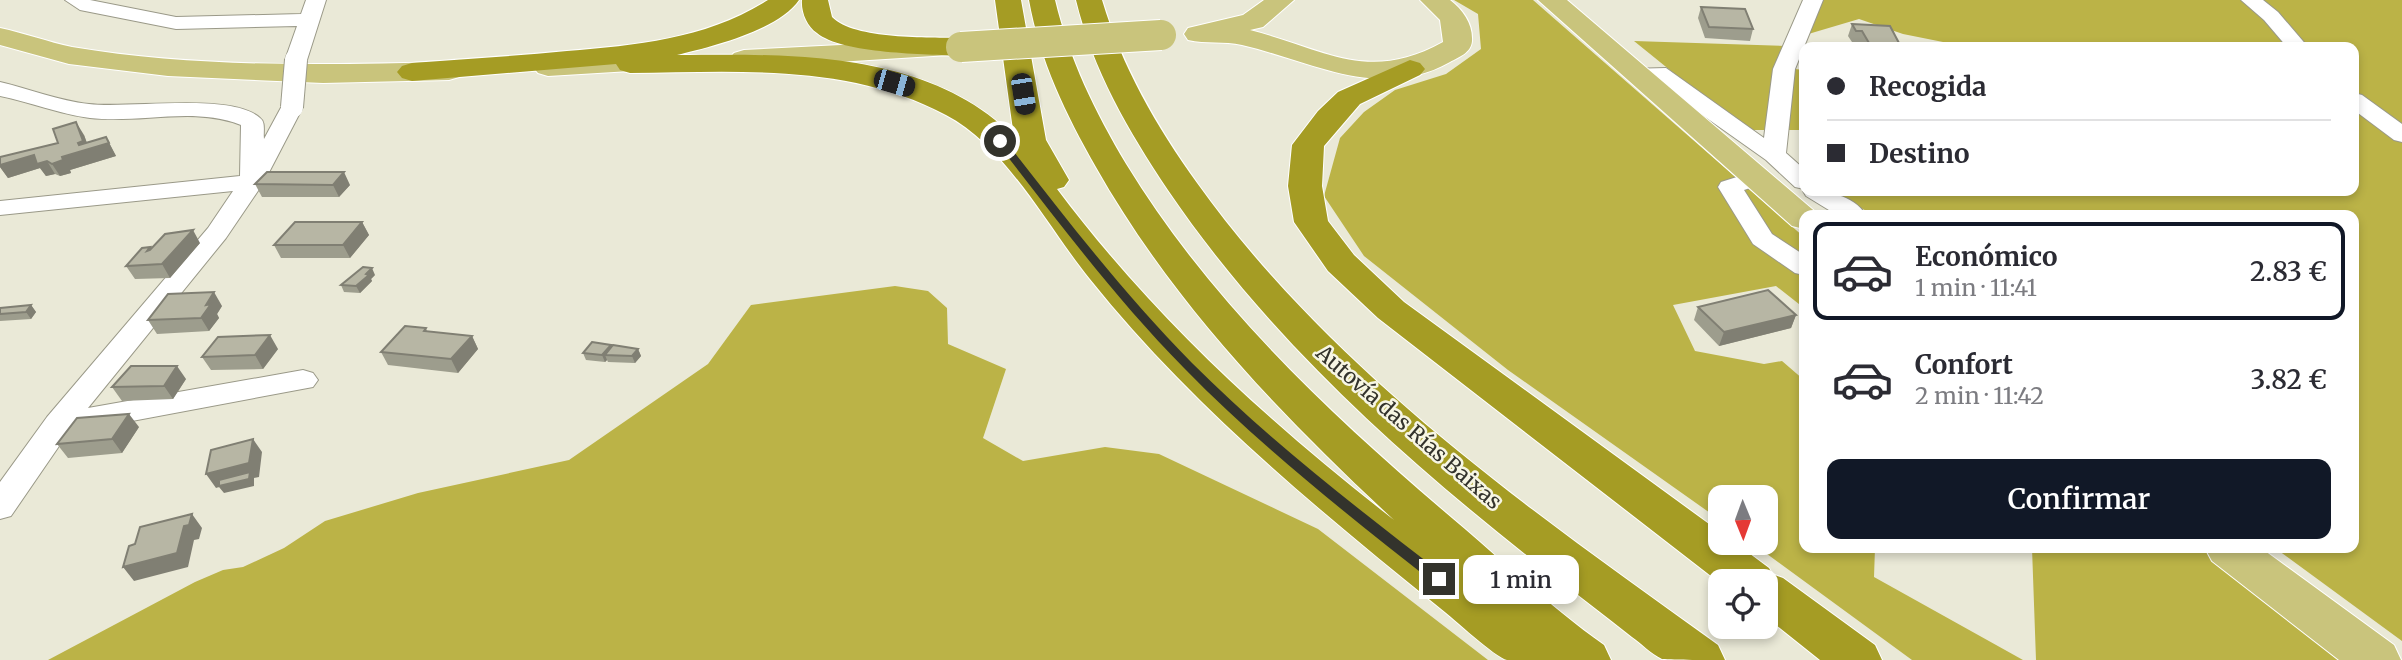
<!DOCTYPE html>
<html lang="es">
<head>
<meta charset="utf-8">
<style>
	:root { --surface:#fff; --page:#f7f7f7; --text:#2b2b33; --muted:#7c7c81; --line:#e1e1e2; --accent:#111827 }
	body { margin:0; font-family:Merriweather,serif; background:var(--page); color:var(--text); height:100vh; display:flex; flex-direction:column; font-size:26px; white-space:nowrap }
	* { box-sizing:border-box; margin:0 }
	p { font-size:23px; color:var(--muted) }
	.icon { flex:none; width:38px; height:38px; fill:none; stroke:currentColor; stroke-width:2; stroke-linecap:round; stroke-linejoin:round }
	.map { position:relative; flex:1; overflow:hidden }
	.drawer { position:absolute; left:1799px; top:210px; width:560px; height:343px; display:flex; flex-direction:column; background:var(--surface); border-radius:14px; box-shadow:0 4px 10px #0003 }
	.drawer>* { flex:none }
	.top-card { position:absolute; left:1799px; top:42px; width:560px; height:154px; border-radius:14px; box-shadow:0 4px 10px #0003; display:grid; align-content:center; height:154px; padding:0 28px; background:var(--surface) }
	.needle { width:46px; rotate:179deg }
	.buttons { position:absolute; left:1708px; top:485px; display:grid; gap:14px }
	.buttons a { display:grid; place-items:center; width:70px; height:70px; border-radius:14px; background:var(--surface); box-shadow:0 4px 10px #0003; font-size:35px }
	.end { position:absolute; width:32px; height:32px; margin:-16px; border:9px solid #33332c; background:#fff; box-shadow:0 0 0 4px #fff }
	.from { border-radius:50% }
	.bubble { position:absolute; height:49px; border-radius:14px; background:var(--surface); box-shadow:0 4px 10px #0003; font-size:23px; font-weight:600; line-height:49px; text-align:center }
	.car { position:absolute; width:21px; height:42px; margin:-21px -10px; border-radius:9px; box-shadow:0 0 5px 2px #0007; background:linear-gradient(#222 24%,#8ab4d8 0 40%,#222 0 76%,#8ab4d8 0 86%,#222 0) }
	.top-card b { display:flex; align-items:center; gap:24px; height:66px; font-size:26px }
	.top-card b+b { border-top:2px solid var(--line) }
	.top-card i { width:18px; height:18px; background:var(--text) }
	ul { padding:12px 0 0; list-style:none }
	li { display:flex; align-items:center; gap:21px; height:98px; margin:0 14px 10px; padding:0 14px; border:4px solid transparent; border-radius:14px }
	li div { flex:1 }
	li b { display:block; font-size:26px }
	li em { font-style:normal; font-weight:600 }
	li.on { border-color:var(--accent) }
	li>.icon { width:63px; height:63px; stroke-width:1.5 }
	.cta { display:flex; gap:14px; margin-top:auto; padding:14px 28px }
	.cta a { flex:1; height:80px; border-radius:14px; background:var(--accent); color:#fff; font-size:28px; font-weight:600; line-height:80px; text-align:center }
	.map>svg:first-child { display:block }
	.forest { fill:#bbb347 }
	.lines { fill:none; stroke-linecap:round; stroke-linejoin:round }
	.street-casing { stroke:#9a9988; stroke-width:2 }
	.primary-casing { stroke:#fff; stroke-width:2 }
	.highway-casing { stroke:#fff; stroke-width:2 }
	.street { fill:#fff; fill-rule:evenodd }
	.primary { fill:#c9c47c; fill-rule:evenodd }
	.highway { fill:#a59c24; fill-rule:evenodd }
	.street-bridge-casing { stroke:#9a9988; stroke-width:24; stroke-linecap:butt }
	.primary-bridge-casing { stroke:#fff; stroke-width:32; stroke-linecap:butt }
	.street-bridge { stroke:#fff; stroke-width:22 }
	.primary-bridge { stroke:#c9c47c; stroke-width:30 }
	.wall { fill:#9d9d8d }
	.shaded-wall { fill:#807f73 }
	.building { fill:#b7b6a4; stroke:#807f73; stroke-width:2 }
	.route { fill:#33332c }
	.labels { text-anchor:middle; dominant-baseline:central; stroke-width:5; stroke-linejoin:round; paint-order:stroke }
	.street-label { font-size:21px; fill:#33332c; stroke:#f7f6e4 }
</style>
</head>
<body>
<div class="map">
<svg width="2402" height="660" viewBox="0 0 2402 660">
	<rect width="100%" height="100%" fill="#eae9d7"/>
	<path class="forest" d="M1454,0H1533L1804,237V308L1776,286L1673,305L1695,351L1764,364L1782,361L1804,380V548H1875L1874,577L2023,660H1912L1752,543L1766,542V497H1720V520L1508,370L1364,256L1324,196L1340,138L1364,112L1395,90L1446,74L1481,49L1478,14Z
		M1804,0H2402V641L2275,548H2354V215H1874L1829,191H2354V47H1968L1903,34L1859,19L1805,35Z
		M1634,41L1788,46L1795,69L1804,70V130H1744Z
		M895,286L928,291L947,308L948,344L1006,369L983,438L1023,461L1105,447L1159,454L1318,529L1488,660H48L195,582L223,570L243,567L284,548L325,521L418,493L569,460L708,364L751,305Z
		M2032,548H2201L2347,660H2036Z"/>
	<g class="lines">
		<defs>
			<path id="street" d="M65,0H90L176,17L301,14L306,0H326L307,60L303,64H289L285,60L297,26L176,29L80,10Z
				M1803,0H1823L1795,69L1786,153L1804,169V191C1826,191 1853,194 1866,215H1837L1806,196L1803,191L1804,189L1795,187L1766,160L1653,80L1628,79L1625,74L1628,69L1666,68L1764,138L1773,69Z
				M2241,0H2263L2278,12L2308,47H2287L2264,20Z
				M0,82C30,89 59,101 89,104C129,109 232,92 260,118C266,122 263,132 264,139L284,102H300L303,107L264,182L226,238L88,408L303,370L313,373L318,380L313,387L68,433L11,516L0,519V482L47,417L208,228L233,191L0,215V201L240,176L241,125C192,106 140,124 90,118C59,114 30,102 0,96Z
				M2354,93L2362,95L2402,124V142L2394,140L2354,110Z
				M1756,171L1765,173L1768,178L1765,183L1744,190L1772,234L1804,255V275L1795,273L1753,244L1718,187L1721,182Z"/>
			<path id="primary" d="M1264,0H1294L1263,27L1250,30C1324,49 1368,84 1443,42L1440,20L1420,0H1450C1463,10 1473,24 1472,41C1471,53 1459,57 1450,62C1379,102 1312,61 1242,45C1224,41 1206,44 1188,40L1184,34L1188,28L1243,15Z
				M1538,0H1567L1819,215H1804V229L1792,226Z
				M0,28C24,33 48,42 72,47C196,68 324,65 449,62L459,65L464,71L459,77L449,80L323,83L168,76L69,64L0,45Z
				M939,40L949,43L953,49L949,55L744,68L734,65L729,59L734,53L744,50Z
				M670,53L680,56L685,62L680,68L548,76L538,73L533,67L538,61L548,58Z
				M2205,548H2261L2394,645L2401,660H2339L2212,561Z"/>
			<path id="highway" d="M768,0H799C779,30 711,47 677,55C789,54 928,50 1014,137L995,0H1021L1046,140L1069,180L1064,187L1057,189C1153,317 1268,422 1394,520C1281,415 1173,303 1096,167C1066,114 1040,61 1029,0H1055C1069,59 1095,112 1126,164C1214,308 1338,422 1466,530C1511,569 1555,611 1604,645L1611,660C1587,660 1562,660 1538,660C1528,660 1517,660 1507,660C1496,658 1453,618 1440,608C1315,507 1191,405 1090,279C1047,226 1007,147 946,115C849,63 737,72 630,73L620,70L616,64L412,81L402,78L397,72L402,66L412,63C464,59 516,56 567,51C638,45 706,39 768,0Z
				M802,0H828L832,17C854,40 930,37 961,38L971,41L975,47L971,53L961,56C927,54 842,54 817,33C807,26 801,12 802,0Z
				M1076,0H1102C1122,67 1156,126 1197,183C1333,373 1530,510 1718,645L1725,660C1711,660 1673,660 1662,659C1651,654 1641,643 1632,637C1604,615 1576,593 1548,572C1406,461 1269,339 1168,190C1128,130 1093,70 1076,0Z
				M1410,60L1420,63L1425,69L1420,75L1360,104L1324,146L1322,186L1328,221L1354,255L1404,302L1720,532V542H1734L1769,568L1772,574L1783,578L1875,645L1882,660H1820L1766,617V581L1720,583L1378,318L1328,271L1294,222L1288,186L1292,145L1318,111L1338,92Z"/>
		</defs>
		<use href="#street" class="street-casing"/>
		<use href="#primary" class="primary-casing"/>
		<use href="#highway" class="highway-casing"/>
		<use href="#street" class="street"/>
		<use href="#primary" class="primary"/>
		<use href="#highway" class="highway"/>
		<defs>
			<path id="street-bridge" d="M292,107L296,60"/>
			<path id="primary-bridge" d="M961,47L1161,35"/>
		</defs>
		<use href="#street-bridge" class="street-bridge-casing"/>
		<use href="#primary-bridge" class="primary-bridge-casing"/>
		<use href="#street-bridge" class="street-bridge"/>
		<use href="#primary-bridge" class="primary-bridge"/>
	</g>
	<path class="wall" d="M1701,7L1753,29L1750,41L1705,38L1698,18Z
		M1852,24L1900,45L1899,47H1861L1858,43L1852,42L1848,36Z
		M84,135L87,143L106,137L116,156L70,170L71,173L60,176L55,174L46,176L40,168L8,178L0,167V157L58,143Z
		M255,184L350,185L339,197H262Z
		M362,222L369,235L350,258H281L274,245Z
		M200,243L170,278L135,279L126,266L150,247L151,249Z
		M375,275L371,279L372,281L360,293L344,292L341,285Z
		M31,305L36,312L31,319L0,321V308Z
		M222,306L217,314L219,318L209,331L157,334L148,320Z
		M1698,307L1796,315L1791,328L1719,346L1694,320Z
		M426,328L427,331L472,336L478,349L458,373L388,365L381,352Z
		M612,347L638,349L641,356L635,363L608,362L607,360L605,362L586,360L583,353Z
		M278,349L263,369L211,370L202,357Z
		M186,379L173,399L122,401L112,387Z
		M139,427L122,453L68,458L57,444Z"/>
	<path class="shaded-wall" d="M76,122L84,135L89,149L106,137L116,156L70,170L71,173L60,176L52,164L62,157Z
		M34,155L47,161L55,174L46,176L40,168L8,178L0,167V165Z
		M344,172L350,185L339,197L333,185Z
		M362,222L369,235L350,258L343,245Z
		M193,230L200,243L170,278L162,264Z
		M372,268L375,275L371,279L372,281L360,293L356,286Z
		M214,292L222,306L217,314L219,318L209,331L201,318L206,305Z
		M31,305L36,312L31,319L26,312Z
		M1796,315L1791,328L1719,346L1724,332Z
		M270,335L278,349L263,369L255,355Z
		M472,336L478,349L458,373L451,359Z
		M611,345L614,352L605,355L607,360L605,362L602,355Z
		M638,349L641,356L635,363L632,356Z
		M177,366L186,379L173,399L164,386Z
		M129,414L139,427L122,453L112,439Z
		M253,439L262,452L259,477L254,478V486L224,493L219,487L216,488L206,474Z
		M192,514L202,528L199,539L194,540L188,567L134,581L123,567L184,526Z"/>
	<path class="building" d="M1701,7L1745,9L1753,29L1709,27Z
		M1852,24L1890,26L1900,45L1869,43L1862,31H1856Z
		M76,122L83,141L78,143L79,145L106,137L109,143L62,157L63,160L52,164L47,161L37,164L34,155L0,165V157L58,143L53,129Z
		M267,172H344L333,185L255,184Z
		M295,222H362L343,245H274Z
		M193,230L162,264L126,266L142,248L150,247L147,251L150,250L165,234Z
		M363,267L372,268L366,274L369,275L356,286L341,285Z
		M1768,290L1796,315L1724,332L1698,307Z
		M214,292L206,305L211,304L201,318L148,320L168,294Z
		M31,305L26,312L0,314V308Z
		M405,326L426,328L424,331L472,336L451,359L381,352Z
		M270,335L255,355L202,357L218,337Z
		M592,342L611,345L602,355L583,353Z
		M613,345L638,349L632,356L605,355Z
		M131,366H177L164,386L112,387Z
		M129,414L112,439L57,444L77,418Z
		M253,439L249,463L206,474L211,450Z
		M250,472L249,479L219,486V480Z
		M192,514L189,525L184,526L177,553L123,567L129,546L135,544L140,527Z"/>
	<path class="route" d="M997,139H1004C1064,216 1123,293 1192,363C1270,441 1357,508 1444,575V583H1434C1348,515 1261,447 1184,368C1115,298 1057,220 997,143Z"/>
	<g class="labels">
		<g class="street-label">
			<text transform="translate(1409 427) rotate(41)">Autovía das Rías Baixas</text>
		</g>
	</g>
</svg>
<div class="buttons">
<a><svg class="needle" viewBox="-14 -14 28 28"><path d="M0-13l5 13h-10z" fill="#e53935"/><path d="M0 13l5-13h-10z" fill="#7c7c81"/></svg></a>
<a><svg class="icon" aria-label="locate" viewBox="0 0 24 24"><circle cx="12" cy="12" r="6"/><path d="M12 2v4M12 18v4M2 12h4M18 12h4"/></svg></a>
</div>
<i class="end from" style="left:1000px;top:141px"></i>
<i class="end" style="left:1439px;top:579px"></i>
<div class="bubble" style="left:1463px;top:555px;width:116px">1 min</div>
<i class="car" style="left:894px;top:83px;rotate:106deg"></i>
<i class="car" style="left:1023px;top:94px;rotate:171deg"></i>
<div class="top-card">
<b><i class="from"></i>Recogida</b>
<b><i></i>Destino</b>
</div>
<section class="drawer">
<ul>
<li class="on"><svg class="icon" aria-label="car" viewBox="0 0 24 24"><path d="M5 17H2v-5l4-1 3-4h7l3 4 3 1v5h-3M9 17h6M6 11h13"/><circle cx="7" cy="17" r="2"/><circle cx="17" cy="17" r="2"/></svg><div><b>Económico</b><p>1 min · 11:41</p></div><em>2.83 €</em></li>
<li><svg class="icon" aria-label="car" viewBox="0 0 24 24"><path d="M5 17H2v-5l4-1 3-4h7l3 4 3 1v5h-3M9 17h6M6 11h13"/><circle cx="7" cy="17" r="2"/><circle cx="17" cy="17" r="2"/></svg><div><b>Confort</b><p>2 min · 11:42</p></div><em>3.82 €</em></li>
</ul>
<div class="cta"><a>Confirmar</a></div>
</section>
</div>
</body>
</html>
